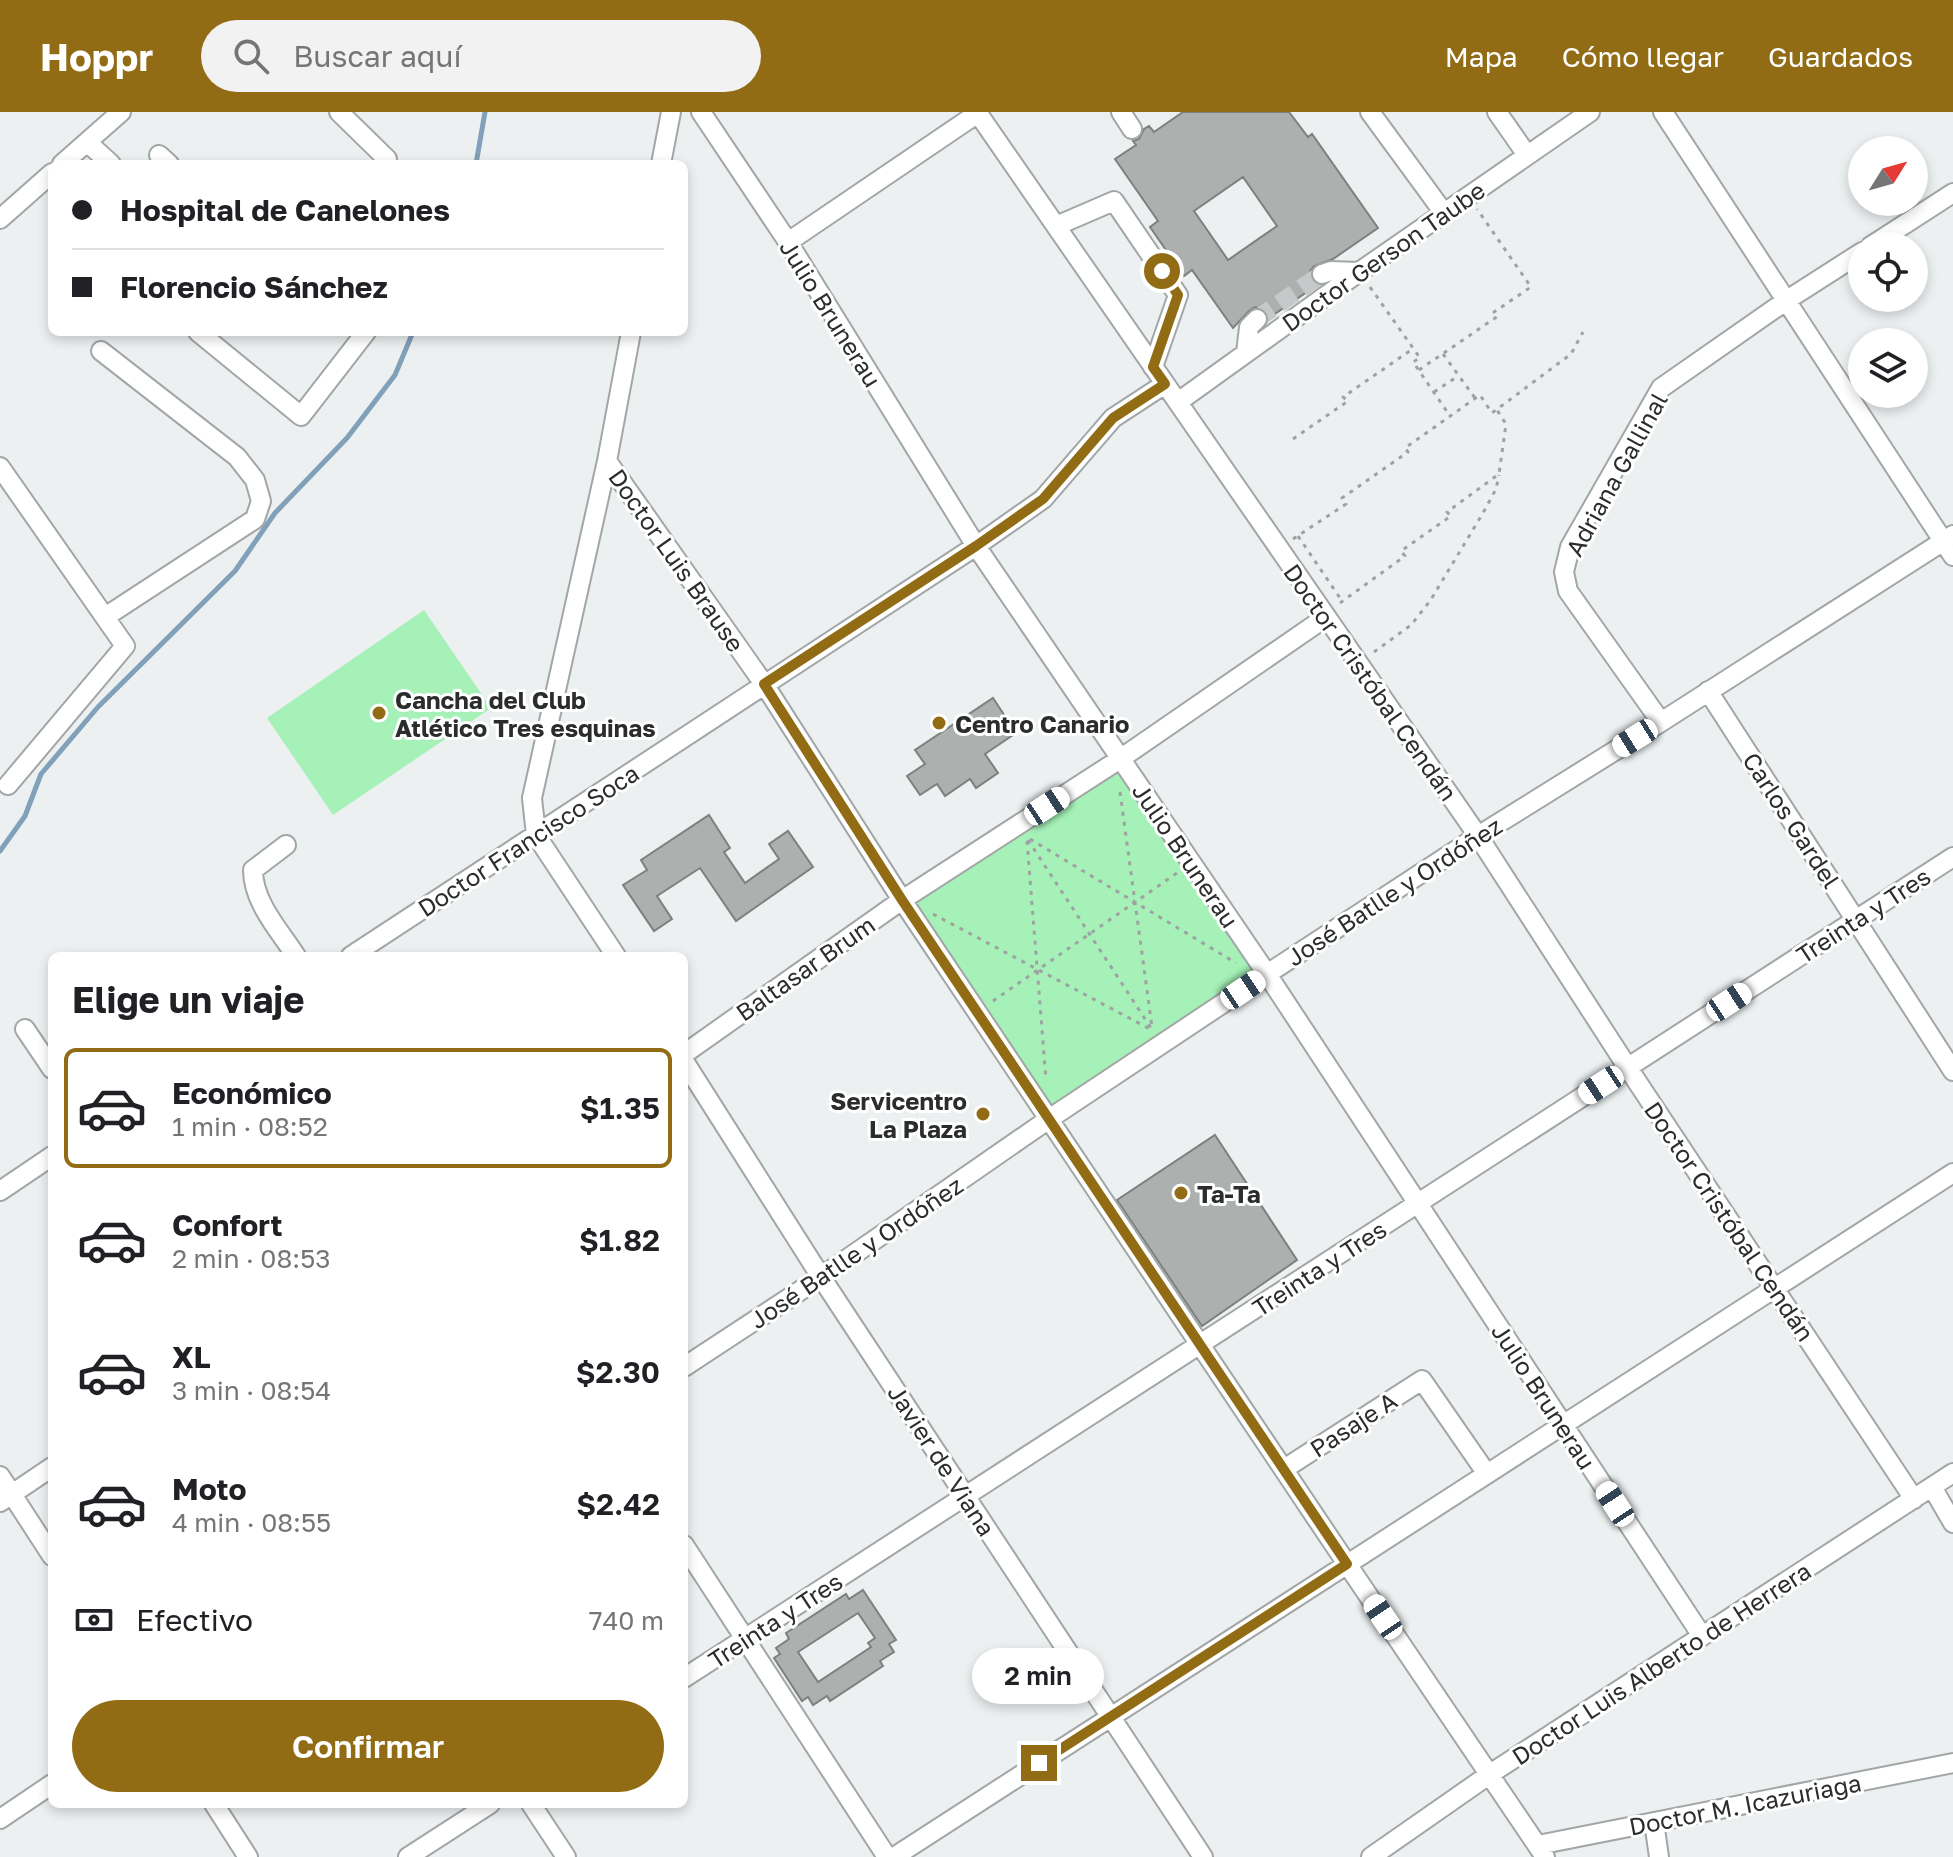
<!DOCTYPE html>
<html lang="es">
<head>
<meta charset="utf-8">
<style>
	:root { --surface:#fff; --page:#f2f2f2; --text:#202124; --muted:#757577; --line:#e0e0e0; --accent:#926c14 }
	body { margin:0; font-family:"Golos Text",sans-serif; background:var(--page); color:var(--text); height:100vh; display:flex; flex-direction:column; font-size:30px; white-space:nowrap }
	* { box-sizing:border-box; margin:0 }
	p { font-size:26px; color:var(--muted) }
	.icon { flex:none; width:44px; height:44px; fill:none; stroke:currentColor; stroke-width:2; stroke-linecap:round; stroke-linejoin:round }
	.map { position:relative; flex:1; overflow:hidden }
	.sheet { position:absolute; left:48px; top:840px; width:640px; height:856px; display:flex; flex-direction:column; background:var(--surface); border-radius:12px; box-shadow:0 4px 12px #0003 }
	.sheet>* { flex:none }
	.guide { position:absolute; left:48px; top:48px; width:640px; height:176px; border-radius:12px; box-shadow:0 4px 12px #0003; display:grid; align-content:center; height:176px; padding:0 24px; background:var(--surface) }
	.needle { width:52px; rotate:53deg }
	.fabs { position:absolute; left:1848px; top:24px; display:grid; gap:16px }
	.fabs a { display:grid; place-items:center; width:80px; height:80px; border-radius:50%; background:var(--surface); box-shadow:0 4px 12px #0003; font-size:40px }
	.end { position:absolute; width:36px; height:36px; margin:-18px; border:10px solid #926c14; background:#fff; box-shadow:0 0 0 4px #fff }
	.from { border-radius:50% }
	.bubble { position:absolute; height:56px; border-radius:28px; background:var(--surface); box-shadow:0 4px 12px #0003; font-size:26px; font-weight:600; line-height:56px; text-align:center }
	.car { position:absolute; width:24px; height:48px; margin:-24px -12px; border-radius:10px; box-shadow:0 0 6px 2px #0007; background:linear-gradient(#fff 24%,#345 0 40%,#fff 0 76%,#345 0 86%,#fff 0) }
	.guide b { display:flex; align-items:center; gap:28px; height:76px; font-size:30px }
	.guide b+b { border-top:2px solid var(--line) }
	.guide i { width:20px; height:20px; background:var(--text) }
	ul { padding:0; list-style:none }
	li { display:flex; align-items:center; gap:24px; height:120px; margin:0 16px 12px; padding:0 8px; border:4px solid transparent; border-radius:12px }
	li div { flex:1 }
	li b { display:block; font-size:30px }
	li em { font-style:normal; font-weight:600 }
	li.selected { border-color:var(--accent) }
	li>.icon { width:72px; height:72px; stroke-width:1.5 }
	h2 { padding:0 24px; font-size:36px; line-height:96px }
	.pay { display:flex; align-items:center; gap:20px; height:88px; padding:0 24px; font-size:30px }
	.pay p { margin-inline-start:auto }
	.cta { display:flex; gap:16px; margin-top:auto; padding:16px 24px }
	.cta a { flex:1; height:92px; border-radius:48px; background:var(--accent); color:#fff; font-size:32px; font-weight:600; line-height:92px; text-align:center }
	header { display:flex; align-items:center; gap:48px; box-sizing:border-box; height:112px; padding:0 40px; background:var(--accent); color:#fff }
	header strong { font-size:38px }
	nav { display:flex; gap:44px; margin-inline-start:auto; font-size:28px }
	.search { width:560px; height:72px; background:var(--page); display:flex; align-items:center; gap:20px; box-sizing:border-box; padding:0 28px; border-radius:44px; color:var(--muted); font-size:30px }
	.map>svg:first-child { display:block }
	.green { fill:#a5f1b7 }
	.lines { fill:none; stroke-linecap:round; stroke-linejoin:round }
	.stream { stroke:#81a0b9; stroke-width:5 }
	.building { fill:#acb0af; stroke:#7d807f; stroke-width:2; fill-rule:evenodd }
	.minor-tunnel { stroke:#c5c9c9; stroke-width:18; stroke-dasharray:18 9; stroke-linecap:butt }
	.minor-casing { stroke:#a2a6a6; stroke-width:22 }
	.path { stroke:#9fa2a2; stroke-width:3; stroke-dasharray:4 6; stroke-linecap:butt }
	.minor { stroke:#fff; stroke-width:18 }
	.route { stroke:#926c14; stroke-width:10 }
	.poi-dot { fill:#926c14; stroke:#fff; stroke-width:3 }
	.labels { text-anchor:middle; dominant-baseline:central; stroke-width:6; stroke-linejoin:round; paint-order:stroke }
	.street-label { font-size:24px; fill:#2b2c2c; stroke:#fff }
	.poi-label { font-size:24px; font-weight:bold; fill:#2b2c2c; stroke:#fff; text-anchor:start }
</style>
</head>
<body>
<header>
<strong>Hoppr</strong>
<div class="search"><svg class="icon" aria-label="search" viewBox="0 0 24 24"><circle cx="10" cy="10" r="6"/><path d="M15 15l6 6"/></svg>Buscar aquí</div>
<nav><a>Mapa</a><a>Cómo llegar</a><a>Guardados</a></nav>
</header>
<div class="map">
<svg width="1953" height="1745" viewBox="0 0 1953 1745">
	<rect width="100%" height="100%" fill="#ecf0f0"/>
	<path class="green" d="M424,498L491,596L333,703L267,606Z
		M1119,654L1255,859L1050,996L913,792Z"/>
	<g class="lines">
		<path class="stream" d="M476,52L485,0
			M0,739L25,704L41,662L98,595L235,459L275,401L347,326L395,263L413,220"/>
	</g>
	<path class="building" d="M1183,0H1289L1308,25L1312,22L1378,116L1333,147L1314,154L1310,159V165L1317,173L1269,206L1265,198L1255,195L1249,199L1233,216L1192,158L1184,164L1150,115L1158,109L1115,47L1136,33L1133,29L1139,27L1144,17L1149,14L1154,20ZM1243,65L1277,114L1228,148L1194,99Z
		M993,586L1016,621L985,642L998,661L976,676L970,667L945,684L937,672L920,683L907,664L925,652L915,638Z
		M709,703L730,736L724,740L745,771L779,747L769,732L788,719L813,755L736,809L700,756L657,784L672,807L654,819L623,773L647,758L641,748Z
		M1215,1023L1297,1148L1202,1214L1117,1088Z
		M863,1478L896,1528L889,1532L894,1540L880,1549L883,1554L830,1589L827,1584L813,1593L808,1585L802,1589L774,1546L780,1542L776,1536L789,1527L786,1521L846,1482L849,1487ZM858,1501L875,1526L868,1531L871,1535L818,1570L798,1540Z"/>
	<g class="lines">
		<path class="minor-tunnel" d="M1257,207L1322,162"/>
		<defs>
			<path id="minor" d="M339,0L387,47
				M701,0L788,130L976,434L1267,862L1702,1524
				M977,0L1478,724L1628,956L1914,1387
				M1121,0L1132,17
				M1370,0L1444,101
				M1497,0L1527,43
				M1663,0L1953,444
				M87,30L111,52
				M159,43L169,52
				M62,52L121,0
				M661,52L671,0
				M0,107L52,61
				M1056,114L1114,89L1178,183L1153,255
				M788,130L978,1
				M1871,134L1953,81
				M1322,162L1331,159L1359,160
				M198,220L301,304L366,220
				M101,239L237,345L255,368L261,389L255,407L105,505
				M1246,241L1249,215L1257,207
				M1178,290L1359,160L1590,0
				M607,349L764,572L902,788L1347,1452L1545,1745
				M0,355L125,534L8,673
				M1708,579L1953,959
				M1661,610L1568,479L1564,460L1570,435L1661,276L1787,188L1862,140
				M286,733L253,758C253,790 279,818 296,844
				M351,844L976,434L1043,387L1113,306L1165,272
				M616,844L536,723L532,686L607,349L631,220
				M25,917L52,957
				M684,942L902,788L1120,647L1326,505
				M684,949L821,1165L1203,1745
				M0,1079L52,1044
				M684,1255L821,1165L1049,1007L1267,862L1478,724L1661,610L1953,423
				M1284,1357L1422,1268L1487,1362
				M0,1364L52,1444
				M1932,1375L1953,1411
				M0,1390L52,1355
				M684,1433L887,1745
				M684,1566L1953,745
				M214,1692L248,1745
				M531,1692L566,1745
				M0,1707L52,1672
				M1654,1710L1659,1745
				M1538,1733L1953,1651
				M408,1745L490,1692
				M894,1745L1953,1061
				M1371,1745L1490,1662L1953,1361"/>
		</defs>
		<use href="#minor" class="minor-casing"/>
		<path class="path" d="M1370,175L1420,246L1413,250L1450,304
			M1443,242L1475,286
			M1419,258L1498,204L1494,200L1531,175L1477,97
			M1434,280L1458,264
			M1293,327L1348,289L1343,285L1414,236
			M1298,424L1342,489
			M1293,427L1346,392L1342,386L1408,340L1405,336L1480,283L1492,301L1571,242L1583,220
			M1340,491L1405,444L1401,439L1451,404L1447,400L1499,362L1506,312L1497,298
			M1374,540L1411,513L1430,489L1483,401L1496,377L1499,363
			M1120,680L1152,915
			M1030,727L1236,851
			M1028,728L1151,916
			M1027,729L1046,968
			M933,802L1150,917
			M993,889L1177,761"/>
		<use href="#minor" class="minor"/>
	</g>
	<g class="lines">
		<path class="route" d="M1039,1651L1347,1452L902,788L764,572L976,434L1043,387L1113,306L1165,272L1153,255L1178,183L1162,159"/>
	</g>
	<g class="poi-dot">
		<circle cx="379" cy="601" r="8"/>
		<circle cx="939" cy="611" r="8"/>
		<circle cx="983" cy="1002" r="8"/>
		<circle cx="1181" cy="1081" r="8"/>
	</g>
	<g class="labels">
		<g class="street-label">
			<text transform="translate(1383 144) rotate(-35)">Doctor Gerson Taube</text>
			<text transform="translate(831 201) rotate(58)">Julio Brunerau</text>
			<text transform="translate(1616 362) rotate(-61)">Adriana Gallinal</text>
			<text transform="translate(677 448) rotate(55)">Doctor Luis Brause</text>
			<text transform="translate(1371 570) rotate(55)">Doctor Cristóbal Cendán</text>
			<text transform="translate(1792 708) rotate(57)">Carlos Gardel</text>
			<text transform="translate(528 728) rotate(-33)">Doctor Francisco Soca</text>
			<text transform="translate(1186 743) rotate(56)">Julio Brunerau</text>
			<text transform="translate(1394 779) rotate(-33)">José Batlle y Ordóñez</text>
			<text transform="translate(1863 803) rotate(-33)">Treinta y Tres</text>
			<text transform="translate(805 856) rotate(-35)">Baltasar Brum</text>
			<text transform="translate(1730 1109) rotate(56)">Doctor Cristóbal Cendán</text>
			<text transform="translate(856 1140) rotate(-34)">José Batlle y Ordóñez</text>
			<text transform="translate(1319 1156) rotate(-33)">Treinta y Tres</text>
			<text transform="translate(1544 1284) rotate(57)">Julio Brunerau</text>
			<text transform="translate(1353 1312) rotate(-33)">Pasaje A</text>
			<text transform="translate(942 1348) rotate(57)">Javier de Viana</text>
			<text transform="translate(775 1508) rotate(-33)">Treinta y Tres</text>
			<text transform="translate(1661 1551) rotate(-33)">Doctor Luis Alberto de Herrera</text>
			<text transform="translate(1745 1692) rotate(-11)">Doctor M. Icazuriaga</text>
		</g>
		<g class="poi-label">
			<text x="395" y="587">Cancha del Club<tspan x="395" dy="28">Atlético Tres esquinas</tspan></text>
			<text x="955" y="611">Centro Canario</text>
			<text x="967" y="988" text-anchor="end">Servicentro<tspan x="967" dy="28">La Plaza</tspan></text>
			<text x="1197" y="1081">Ta-Ta</text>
		</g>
	</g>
</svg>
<div class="fabs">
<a><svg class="needle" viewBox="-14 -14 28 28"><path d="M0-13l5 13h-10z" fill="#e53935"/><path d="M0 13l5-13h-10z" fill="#757577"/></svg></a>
<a><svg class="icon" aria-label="locate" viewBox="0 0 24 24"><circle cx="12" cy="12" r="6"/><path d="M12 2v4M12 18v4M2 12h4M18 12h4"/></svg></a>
<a><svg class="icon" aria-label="layers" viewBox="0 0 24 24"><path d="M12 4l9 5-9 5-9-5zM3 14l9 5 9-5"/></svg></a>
</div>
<i class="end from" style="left:1162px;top:159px"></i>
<i class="end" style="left:1039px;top:1651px"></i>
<div class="bubble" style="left:972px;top:1536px;width:132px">2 min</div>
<i class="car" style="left:1635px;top:626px;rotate:238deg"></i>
<i class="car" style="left:1047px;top:694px;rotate:57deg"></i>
<i class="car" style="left:1243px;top:878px;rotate:56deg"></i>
<i class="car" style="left:1729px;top:890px;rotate:57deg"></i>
<i class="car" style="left:1601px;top:973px;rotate:237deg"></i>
<i class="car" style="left:1615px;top:1392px;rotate:327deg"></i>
<i class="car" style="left:1383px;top:1505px;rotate:326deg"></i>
<div class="guide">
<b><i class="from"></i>Hospital de Canelones</b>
<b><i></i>Florencio Sánchez</b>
</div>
<section class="sheet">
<h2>Elige un viaje</h2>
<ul>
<li class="selected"><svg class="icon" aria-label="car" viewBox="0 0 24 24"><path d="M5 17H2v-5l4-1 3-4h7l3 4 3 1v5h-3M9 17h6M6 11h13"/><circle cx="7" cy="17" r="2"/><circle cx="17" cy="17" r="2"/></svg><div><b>Económico</b><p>1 min · 08:52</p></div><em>$1.35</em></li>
<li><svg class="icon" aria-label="car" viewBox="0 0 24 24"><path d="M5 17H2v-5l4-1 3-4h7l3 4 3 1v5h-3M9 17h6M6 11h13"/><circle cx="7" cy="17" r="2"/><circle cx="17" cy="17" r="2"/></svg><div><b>Confort</b><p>2 min · 08:53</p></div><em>$1.82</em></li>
<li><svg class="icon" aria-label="car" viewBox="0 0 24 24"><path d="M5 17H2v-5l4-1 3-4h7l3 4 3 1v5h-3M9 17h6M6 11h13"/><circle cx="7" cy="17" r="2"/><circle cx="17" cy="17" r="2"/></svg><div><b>XL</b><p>3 min · 08:54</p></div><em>$2.30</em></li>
<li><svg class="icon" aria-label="car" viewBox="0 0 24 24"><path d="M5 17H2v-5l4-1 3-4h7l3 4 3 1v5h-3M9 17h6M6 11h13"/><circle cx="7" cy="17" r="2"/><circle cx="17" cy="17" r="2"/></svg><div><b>Moto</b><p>4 min · 08:55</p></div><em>$2.42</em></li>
</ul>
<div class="pay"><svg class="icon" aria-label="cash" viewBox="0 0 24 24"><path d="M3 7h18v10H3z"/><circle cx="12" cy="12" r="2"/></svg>Efectivo<p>740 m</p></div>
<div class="cta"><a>Confirmar</a></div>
</section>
</div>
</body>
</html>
